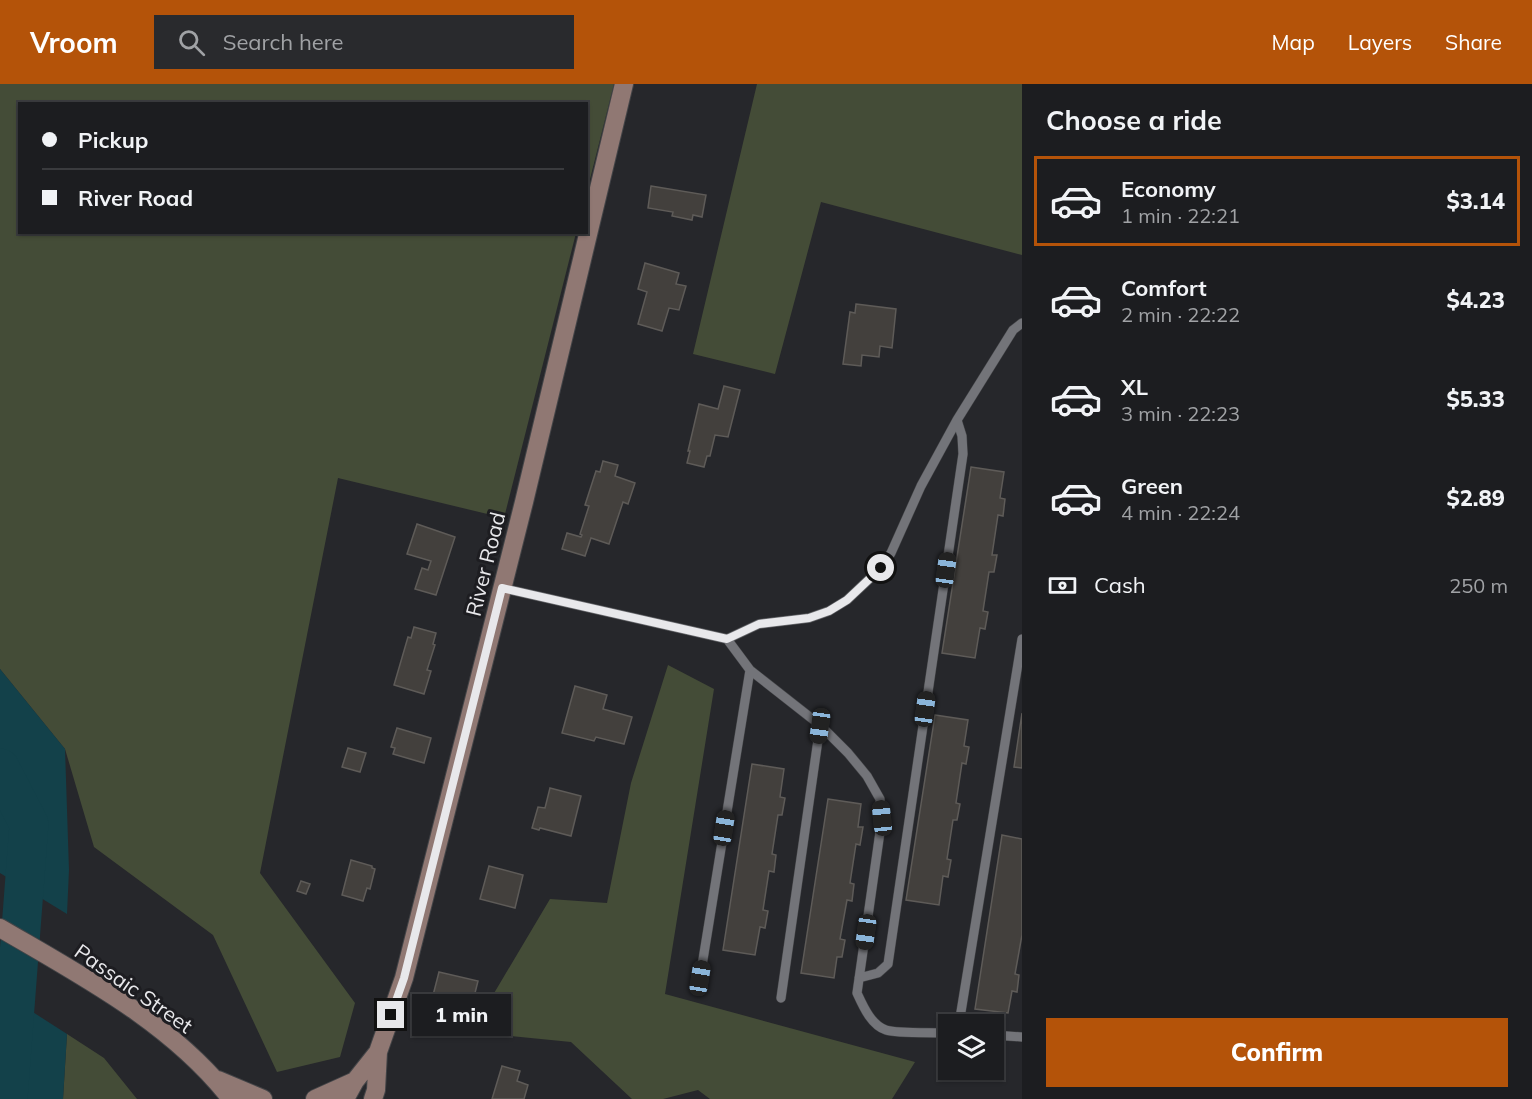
<!DOCTYPE html>
<html lang="en">
<head>
<meta charset="utf-8">
<style>
	:root { --surface:#1c1d20; --page:#292a2d; --text:#f1f3f6; --muted:#a0a2a5; --line:#3a3b3e; --accent:#b45309 }
	body { margin:0; font-family:Mulish,sans-serif; background:var(--page); color:var(--text); height:100vh; display:flex; flex-direction:column; font-size:22px; white-space:nowrap }
	* { box-sizing:border-box; margin:0 }
	p { font-size:20px; color:var(--muted) }
	.icon { flex:none; width:33px; height:33px; fill:none; stroke:currentColor; stroke-width:2; stroke-linecap:round; stroke-linejoin:round }
	.map { position:relative; flex:1; overflow:hidden }
	.drawer { display:flex; flex-direction:column; background:var(--surface); width:510px }
	.drawer>* { flex:none }
	.top-card { position:absolute; left:18px; top:18px; width:570px; height:132px; border-radius:0px; box-shadow:0 2px 4px #0004,0 0 0 2px var(--line); display:grid; align-content:center; height:132px; padding:0 24px; background:var(--surface) }
	.controls { position:absolute; left:938px; top:930px; display:grid; gap:12px }
	.controls a { display:grid; place-items:center; width:66px; height:66px; border-radius:0px; background:var(--surface); box-shadow:0 2px 4px #0004,0 0 0 2px var(--line); font-size:30px }
	.end { position:absolute; width:27px; height:27px; margin:-14px; border:8px solid #e8e8eb; background:#111; box-shadow:0 0 0 3px #111 }
	.from { border-radius:50% }
	.bubble { position:absolute; height:42px; border-radius:0px; background:var(--surface); box-shadow:0 2px 4px #0004,0 0 0 2px var(--line); font-size:20px; font-weight:800; line-height:42px; text-align:center }
	.car { position:absolute; width:18px; height:36px; margin:-18px -9px; border-radius:8px; box-shadow:0 0 4px 2px #0007; background:linear-gradient(#222 24%,#8ab4d8 0 40%,#222 0 76%,#8ab4d8 0 86%,#222 0) }
	.top-card b { display:flex; align-items:center; gap:21px; height:57px; font-size:22px }
	.top-card b+b { border-top:2px solid var(--line) }
	.top-card i { width:15px; height:15px; background:var(--text) }
	ul { padding:0; list-style:none }
	li { display:flex; align-items:center; gap:18px; height:90px; margin:0 12px 9px; padding:0 12px; border:3px solid transparent; border-radius:0px }
	li div { flex:1 }
	li b { display:block; font-size:22px }
	li em { font-style:normal; font-weight:800 }
	li.selected { border-color:var(--accent) }
	li>.icon { width:54px; height:54px; stroke-width:1.5 }
	h2 { padding:0 24px; font-size:27px; line-height:72px }
	.pay { display:flex; align-items:center; gap:15px; height:66px; padding:0 24px; font-size:22px }
	.pay p { margin-inline-start:auto }
	.action { display:flex; gap:12px; margin-top:auto; padding:12px 24px }
	.action a { flex:1; height:69px; border-radius:0px; background:var(--accent); color:#fff; font-size:24px; font-weight:800; line-height:69px; text-align:center }
	header { display:flex; align-items:center; gap:36px; box-sizing:border-box; height:84px; padding:0 30px; background:var(--accent); color:#fff }
	header strong { font-size:28px }
	nav { display:flex; gap:33px; margin-inline-start:auto; font-size:21px }
	.search { width:420px; height:54px; background:var(--page); display:flex; align-items:center; gap:15px; box-sizing:border-box; padding:0 21px; border-radius:0px; color:var(--muted); font-size:22px }
	main { display:flex; flex:1; min-height:0 }
	.map>svg:first-child { display:block }
	.green { fill:#444c37 }
	.water { fill:#13414a }
	.lines { fill:none; stroke-linecap:round; stroke-linejoin:round }
	.river { stroke:#13414a; stroke-width:39 }
	.building { fill:#43403d; stroke:#5e5b58; stroke-width:1.5 }
	.lane-casing { stroke:#434447; stroke-width:10 }
	.secondary-casing { stroke:#434447; stroke-width:20 }
	.lane { stroke:#737479; stroke-width:9 }
	.secondary { stroke:#907873; stroke-width:18 }
	.route { stroke:#e8e8eb; stroke-width:8 }
	.labels { text-anchor:middle; dominant-baseline:central; stroke-width:6; stroke-linejoin:round; paint-order:stroke }
	.street-label { font-size:21px; fill:#e8e8eb; stroke:#1d1d21 }
</style>
</head>
<body>
<header>
<strong>Vroom</strong>
<div class="search"><svg class="icon" aria-label="search" viewBox="0 0 24 24"><circle cx="10" cy="10" r="6"/><path d="M15 15l6 6"/></svg>Search here</div>
<nav><a>Map</a><a>Layers</a><a>Share</a></nav>
</header>
<main>
<div class="map">
<svg width="1022" height="1015" viewBox="0 0 1022 1015">
	<rect width="100%" height="100%" fill="#26272b"/>
	<path class="green" d="M0,0H614L587,107L586,20H20V148L576,149L504,434L338,394L260,789L355,919L340,973L277,988L213,851L94,763L65,665L0,585Z
		M757,0H1022V171L821,118L775,290L693,270Z
		M668,581L714,605L665,910L915,978L892,1015H710L698,1006L663,1015H632L571,958L471,948L550,815L607,819L631,699Z
		M67,950L104,974L137,1015H63Z"/>
	<path class="water" d="M0,585L65,665L69,786L67,830L0,789Z
		M0,907L67,950L63,1015H0Z"/>
	<g class="lines">
		<path class="river" d="M0,684L29,740L8,1015"/>
	</g>
	<path class="building" d="M651,102L706,111L702,133L693,131L692,136L672,132L673,128L648,124Z
		M645,179L679,189L676,200L686,202L679,226L669,224L662,247L638,240L647,208L638,205Z
		M856,220L896,225L892,264L880,262L879,273L862,271L861,282L843,280L850,228L855,229Z
		M724,302L740,306L728,353L715,351L710,372H707L704,383L687,379L690,367H688L699,320L718,325Z
		M603,377L618,381L615,392L635,399L628,420L623,418L609,460L591,454L585,472L562,465L567,449L581,453L582,451L580,450L589,422L585,421L596,387L600,388Z
		M971,383L1004,388L1000,414L1005,415L1003,432L998,431L992,471H997L994,488H989L983,527L988,528L985,545L980,544L975,574L942,569Z
		M417,440L455,453L436,511L415,505L422,484L428,486L431,477L407,470Z
		M414,543L436,549L433,560L435,561L427,586L431,587L424,610L394,601L408,553L411,554Z
		M575,602L607,611L603,625L632,633L624,660L596,653L594,657L562,649Z
		M1022,629V684L1014,683Z
		M935,631L968,636L964,662L969,663L966,680L962,679L956,719L960,720L957,736H953L947,775L951,776L948,793L943,792L939,821L906,816Z
		M397,644L431,654L424,679L393,670L395,664L391,663Z
		M348,664L366,669L360,688L342,683Z
		M752,680L784,685L780,713L785,714L782,731H778L772,770L776,771L774,788L769,787L763,826L768,827L765,844L760,843L755,871L723,866Z
		M550,704L581,712L571,752L540,744L539,746L532,744L538,723L545,724Z
		M828,715L861,720L858,743H863L860,761L856,760L850,799L854,800L852,817L847,816L840,855L845,856L842,873H837L834,894L801,889Z
		M1002,751L1022,755V851L1015,890L1019,891L1017,908L1012,907L1008,929L975,925Z
		M351,776L372,782V784L375,785L370,805L367,804L363,817L342,811Z
		M489,782L523,791L515,824L480,815Z
		M301,797L310,800L306,810L297,807Z
		M439,888L478,897L469,933L430,923Z
		M502,982L520,987L517,997L528,1001L524,1015H492Z"/>
	<g class="lines">
		<defs>
			<path id="lane" d="M502,504L727,555L759,540L809,534L829,527L847,516L881,484L891,469L921,402L957,336L1013,246L1022,239
				M727,555L750,586L820,641L848,669L867,692L880,715L882,734L857,909C863,922 871,941 886,946C898,950 933,948 948,949
				M700,894L750,586
				M859,894L878,889L888,880L963,370L962,352L957,336
				M781,914L820,642
				M959,940L1022,555
				M993,951L1022,953"/>
			<path id="secondary" d="M0,844C82,892 172,939 231,1015
				M218,996L263,1015
				M315,1015L355,997
				M345,1015L355,997L378,968
				M373,1015L376,1006L378,968L404,894L524,418L624,0"/>
		</defs>
		<use href="#lane" class="lane-casing"/>
		<use href="#secondary" class="secondary-casing"/>
		<use href="#lane" class="lane"/>
		<use href="#secondary" class="secondary"/>
	</g>
	<g class="lines">
		<path class="route" d="M391,931L404,894L502,504L727,555L759,540L809,534L829,527L847,516L881,484"/>
	</g>
	<g class="labels">
		<g class="street-label">
			<text transform="translate(485 480) rotate(-76)">River Road</text>
			<text transform="translate(134 904) rotate(35)">Passaic Street</text>
		</g>
	</g>
</svg>
<div class="controls">
<a><svg class="icon" aria-label="layers" viewBox="0 0 24 24"><path d="M12 4l9 5-9 5-9-5zM3 14l9 5 9-5"/></svg></a>
</div>
<i class="end from" style="left:881px;top:484px"></i>
<i class="end" style="left:391px;top:931px"></i>
<div class="bubble" style="left:412px;top:910px;width:99px">1 min</div>
<i class="car" style="left:946px;top:486px;rotate:8deg"></i>
<i class="car" style="left:925px;top:625px;rotate:8deg"></i>
<i class="car" style="left:820px;top:642px;rotate:188deg"></i>
<i class="car" style="left:882px;top:734px;rotate:354deg"></i>
<i class="car" style="left:724px;top:744px;rotate:9deg"></i>
<i class="car" style="left:866px;top:848px;rotate:188deg"></i>
<i class="car" style="left:700px;top:894px;rotate:9deg"></i>
<div class="top-card">
<b><i class="from"></i>Pickup</b>
<b><i></i>River Road</b>
</div>
</div>
<section class="drawer">
<h2>Choose a ride</h2>
<ul>
<li class="selected"><svg class="icon" aria-label="car" viewBox="0 0 24 24"><path d="M5 17H2v-5l4-1 3-4h7l3 4 3 1v5h-3M9 17h6M6 11h13"/><circle cx="7" cy="17" r="2"/><circle cx="17" cy="17" r="2"/></svg><div><b>Economy</b><p>1 min · 22:21</p></div><em>$3.14</em></li>
<li><svg class="icon" aria-label="car" viewBox="0 0 24 24"><path d="M5 17H2v-5l4-1 3-4h7l3 4 3 1v5h-3M9 17h6M6 11h13"/><circle cx="7" cy="17" r="2"/><circle cx="17" cy="17" r="2"/></svg><div><b>Comfort</b><p>2 min · 22:22</p></div><em>$4.23</em></li>
<li><svg class="icon" aria-label="car" viewBox="0 0 24 24"><path d="M5 17H2v-5l4-1 3-4h7l3 4 3 1v5h-3M9 17h6M6 11h13"/><circle cx="7" cy="17" r="2"/><circle cx="17" cy="17" r="2"/></svg><div><b>XL</b><p>3 min · 22:23</p></div><em>$5.33</em></li>
<li><svg class="icon" aria-label="car" viewBox="0 0 24 24"><path d="M5 17H2v-5l4-1 3-4h7l3 4 3 1v5h-3M9 17h6M6 11h13"/><circle cx="7" cy="17" r="2"/><circle cx="17" cy="17" r="2"/></svg><div><b>Green</b><p>4 min · 22:24</p></div><em>$2.89</em></li>
</ul>
<div class="pay"><svg class="icon" aria-label="cash" viewBox="0 0 24 24"><path d="M3 7h18v10H3z"/><circle cx="12" cy="12" r="2"/></svg>Cash<p>250 m</p></div>
<div class="action"><a>Confirm</a></div>
</section>
</main>
</body>
</html>
